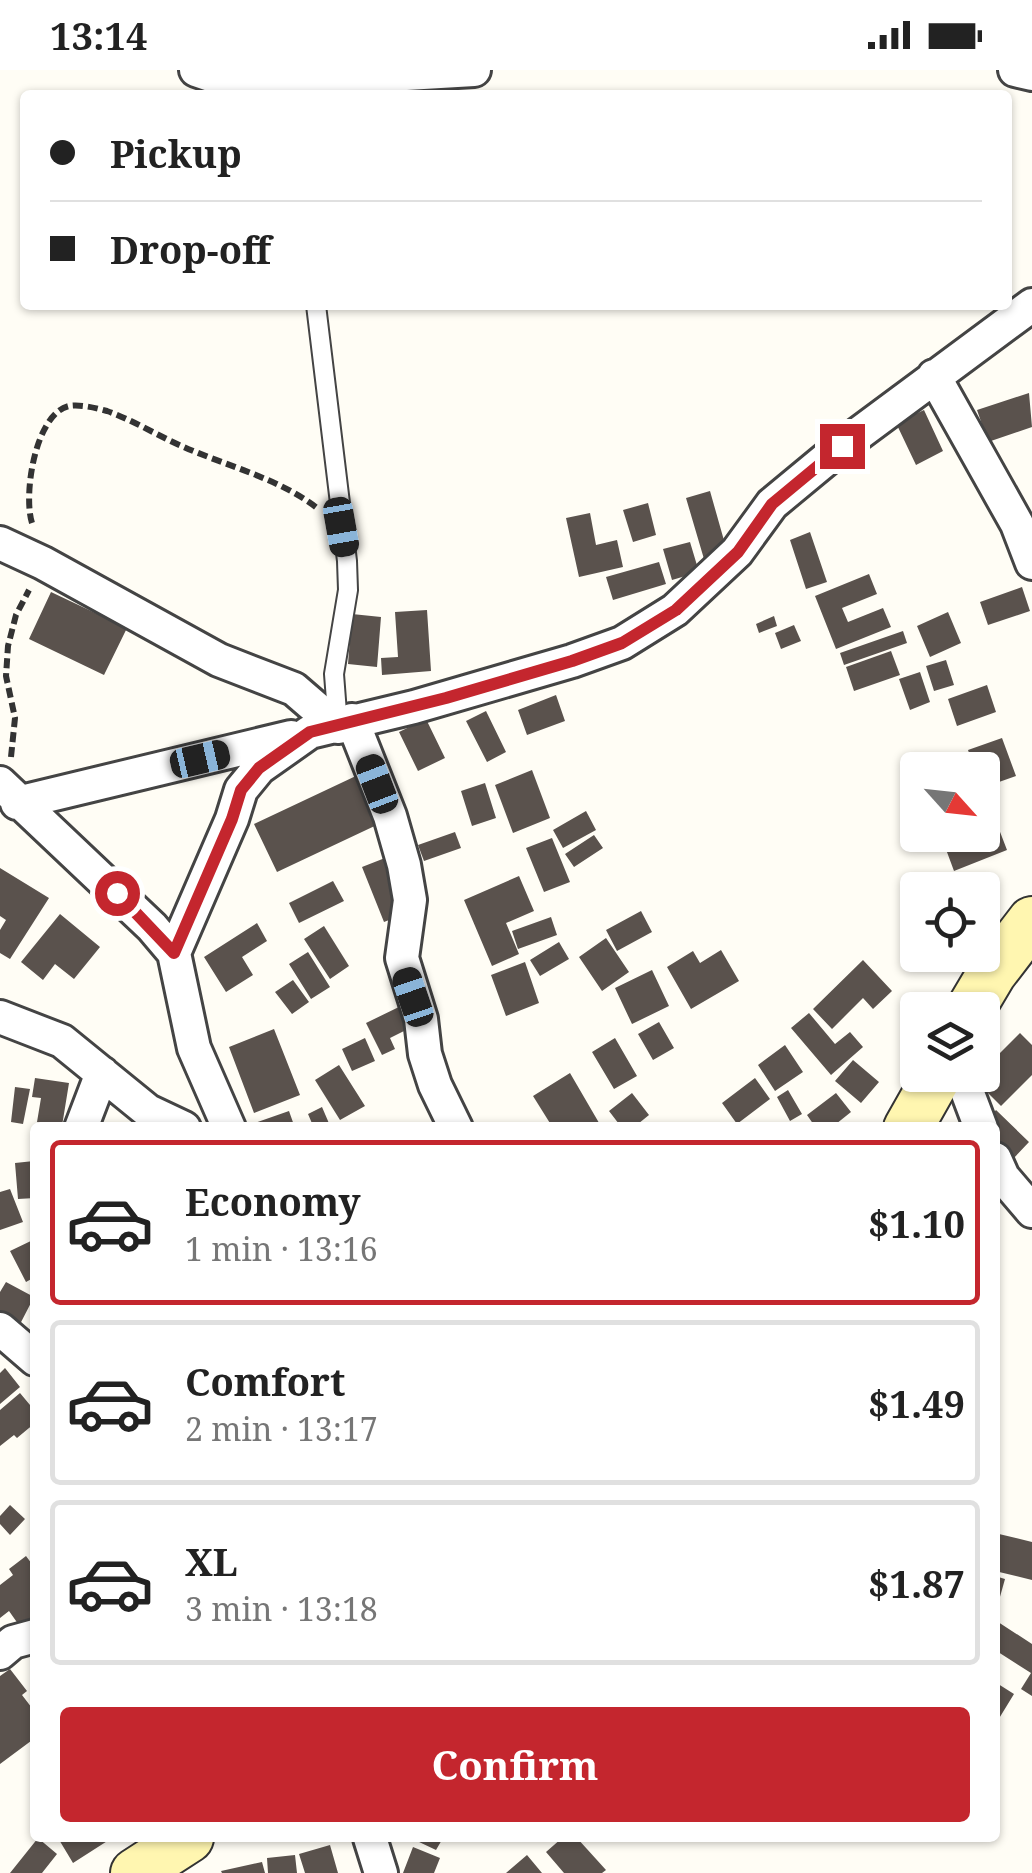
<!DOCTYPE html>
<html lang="en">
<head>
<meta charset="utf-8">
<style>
	:root { --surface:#fff; --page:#f6f6f6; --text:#222; --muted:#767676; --line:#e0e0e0; --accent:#c4262e }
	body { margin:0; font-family:"Noto Serif",serif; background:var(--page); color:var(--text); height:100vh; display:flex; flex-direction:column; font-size:38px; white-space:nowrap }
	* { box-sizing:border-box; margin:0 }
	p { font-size:32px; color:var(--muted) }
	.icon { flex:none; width:55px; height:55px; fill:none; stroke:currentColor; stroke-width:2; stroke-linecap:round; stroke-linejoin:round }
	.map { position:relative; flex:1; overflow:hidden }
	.drawer { position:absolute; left:30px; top:1052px; width:970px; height:720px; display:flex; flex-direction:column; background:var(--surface); border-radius:10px; box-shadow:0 2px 8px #0004 }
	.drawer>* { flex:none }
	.hud { position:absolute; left:20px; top:20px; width:992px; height:220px; border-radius:10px; box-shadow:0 2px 8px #0004; display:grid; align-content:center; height:220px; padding:0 30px; background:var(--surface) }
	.needle { width:65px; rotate:117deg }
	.buttons { position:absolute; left:900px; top:682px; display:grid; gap:20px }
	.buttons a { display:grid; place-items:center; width:100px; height:100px; border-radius:10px; background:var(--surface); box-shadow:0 2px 8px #0004; font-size:50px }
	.end { position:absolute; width:45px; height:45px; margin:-22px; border:12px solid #c4262e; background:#fff; box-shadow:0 0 0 5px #fff }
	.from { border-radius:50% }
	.car { position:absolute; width:30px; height:60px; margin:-30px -15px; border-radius:12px; box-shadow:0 0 8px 2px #0007; background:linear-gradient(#222 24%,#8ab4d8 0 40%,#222 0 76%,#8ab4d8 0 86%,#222 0) }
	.hud b { display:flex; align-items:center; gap:35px; height:95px; font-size:38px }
	.hud b+b { border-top:2px solid var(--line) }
	.hud i { width:25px; height:25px; background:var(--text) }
	ul { padding:18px 0 0; list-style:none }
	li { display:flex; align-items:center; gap:30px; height:165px; margin:0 20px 15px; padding:0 10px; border:5px solid var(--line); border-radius:10px }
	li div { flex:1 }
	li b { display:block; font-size:38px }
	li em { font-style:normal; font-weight:700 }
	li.selected { border-color:var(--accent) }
	li>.icon { width:90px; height:90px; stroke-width:1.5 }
	.cta { display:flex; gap:20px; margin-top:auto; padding:20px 30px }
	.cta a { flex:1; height:115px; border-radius:10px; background:var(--accent); color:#fff; font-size:40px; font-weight:700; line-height:115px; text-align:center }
	.status { display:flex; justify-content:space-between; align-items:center; height:70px; padding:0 50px; background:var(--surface); direction:ltr }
	.status svg { height:28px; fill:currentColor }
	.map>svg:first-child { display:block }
	.building { fill:#5a524d }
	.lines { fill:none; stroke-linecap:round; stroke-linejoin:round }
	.lane-casing { stroke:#444; stroke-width:22 }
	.street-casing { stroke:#444; stroke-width:38 }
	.secondary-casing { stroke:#333; stroke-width:52 }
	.path { stroke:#333; stroke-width:6; stroke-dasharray:10 5; stroke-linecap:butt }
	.lane { stroke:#fff; stroke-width:18 }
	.street { stroke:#fff; stroke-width:32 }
	.secondary { stroke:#fff6b0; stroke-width:48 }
	.route { stroke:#c4262e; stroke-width:12 }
</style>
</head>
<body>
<div class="status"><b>13:14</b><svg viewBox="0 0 49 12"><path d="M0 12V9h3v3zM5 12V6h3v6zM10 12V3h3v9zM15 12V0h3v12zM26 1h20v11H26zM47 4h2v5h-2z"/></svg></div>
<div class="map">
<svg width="1032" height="1803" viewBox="0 0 1032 1803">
	<rect width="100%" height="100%" fill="#fffdf5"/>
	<path class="building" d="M1029,323L1032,357L988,372L977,340Z
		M924,340L943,381L916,395L896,353Z
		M710,421L727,481L704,489L686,428Z
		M648,433L656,465L633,472L623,440Z
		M590,443L596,475L617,470L623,497L579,507L566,448Z
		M810,462L827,512L806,519L790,470Z
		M690,472L699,502L672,510L663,479Z
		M659,492L666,514L613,530L606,507Z
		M869,504L877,524L842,538L848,552L883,538L891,557L836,579L815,526Z
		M1022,517L1030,541L988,555L980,532Z
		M51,522L127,558L104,605L29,569Z
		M427,540L431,601L382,605L381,588L398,587L395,542Z
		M948,542L961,573L930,587L917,556Z
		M352,544L381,547L377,597L348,594Z
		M774,546L777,556L759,563L756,554Z
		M794,555L801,571L781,579L775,563Z
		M903,561L907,573L844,595L840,583Z
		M891,581L900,605L854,621L846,597Z
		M946,590L954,615L934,621L926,596Z
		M920,602L930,632L910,640L899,609Z
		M987,615L996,642L957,656L948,629Z
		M556,625L565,651L527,665L518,640Z
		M486,641L506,682L487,692L466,651Z
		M426,649L445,688L418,701L399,662Z
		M1002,668L1016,706L982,718V700H975L968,680Z
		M532,700L550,748L513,763L495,715Z
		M358,705L381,753L277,802L254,754Z
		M485,713L496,748L472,756L461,721Z
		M586,741L596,760L563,778L553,760Z
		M997,754L1007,780L954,801L944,774L968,765H982V760Z
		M455,762L461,778L424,791L418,775Z
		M594,765L603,778L574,797L565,784Z
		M552,768L570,812L544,822L526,778Z
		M385,788L407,843L384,852L362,797Z
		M0,798L49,828L10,889L0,883V860L6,850L0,846Z
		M519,806L534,841L506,853L519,884L492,896L464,830Z
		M333,811L344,831L299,853L289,833Z
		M641,841L652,862L617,881L606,860Z
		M60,844L100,877L74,909L55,894L43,910L21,892Z
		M551,847L557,865L518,879L512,861Z
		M257,853L267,871L242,887L253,905L226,922L204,887Z
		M324,856L349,896L330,909L304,869Z
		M606,868L629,902L602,921L579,887Z
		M559,872L569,889L540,906L530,890Z
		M721,880L739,911L691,939L667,897L693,881L700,893Z
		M308,882L330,917L311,929L289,894Z
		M863,890L892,921L873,939L863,928L832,959L813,939Z
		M525,892L539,933L506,946L491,905Z
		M652,900L669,936L632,954L615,918Z
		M293,910L309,932L292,944L275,922Z
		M403,935L414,956L390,968L395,979L382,985L366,953Z
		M809,943L835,974L850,962L863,977L831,1005L791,958Z
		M659,952L674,978L653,990L638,964Z
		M274,959L300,1025L254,1043L229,977Z
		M1020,963L1032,975V1005L1001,1036L974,1009L982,1005V1001Z
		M365,968L375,991L352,1001L342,979Z
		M615,968L637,1006L614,1019L592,982Z
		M785,975L803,1002L775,1021L758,995Z
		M853,990L879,1012L861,1033L835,1011Z
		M339,995L365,1036L340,1050L315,1010Z
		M570,1003L602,1058H553L533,1026Z
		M35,1008L69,1013L62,1056L37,1052L41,1028L32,1027Z
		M755,1008L770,1029L737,1054L722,1033Z
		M15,1017L30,1019L23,1054L11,1052Z
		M788,1020L802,1044L790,1051L777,1027Z
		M632,1023L649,1045L633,1058H622L609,1041Z
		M836,1023L851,1042L831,1058H816L807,1045Z
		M322,1037L331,1058H314L308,1044Z
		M996,1040L1029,1072L1012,1090L995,1074V1058H980Z
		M289,1041L295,1058H253L252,1054Z
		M34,1091L35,1128L18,1129L15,1093Z
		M10,1119L23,1152L0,1160V1122Z
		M35,1169V1207L26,1212L10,1181Z
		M6,1212L34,1227L18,1258L0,1248V1222Z
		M5,1298L20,1317L0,1334V1303Z
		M20,1323L35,1341V1353L17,1368L14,1365L0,1376V1340Z
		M10,1435L25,1449L10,1465L0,1454V1446Z
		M999,1464L1032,1472V1510L995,1501Z
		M26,1486L35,1498V1548L21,1558L9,1541L0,1548V1515L13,1505L9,1499Z
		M995,1506L1005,1509L996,1541L995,1540Z
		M995,1550L1032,1574V1626L1021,1619L1031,1603L995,1580Z
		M10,1599L27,1621L22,1625L35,1642V1668L0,1694V1606Z
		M995,1612L1014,1624L995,1655Z
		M38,1768L57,1784L42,1803H10Z
		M58,1768H112L73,1793Z
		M419,1768H443L436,1780L417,1771Z
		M562,1768H577L606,1800L602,1803H564L546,1782Z
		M330,1775L338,1803H305L299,1784Z
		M413,1777L440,1788L434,1803H403Z
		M295,1785L297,1803H268L267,1788Z
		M527,1785L542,1803H506Z
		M262,1792L265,1803H222L221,1801Z"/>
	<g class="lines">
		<defs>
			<path id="lane" d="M316,235L347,491L348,520L334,604L338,656"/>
			<path id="street" d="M196,0L237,14L474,0
				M1015,0L1032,4
				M934,306L1017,454L1032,493
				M0,473L43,493L219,590L294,619L338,657
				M352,650L390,746L404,795L410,830L402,888L421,949L425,984L435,1015L456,1058
				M0,713L152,857L174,883L194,978L229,1058
				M17,733L291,667
				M174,883L232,749L241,720L259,698L310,662L414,637L572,591L622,573L675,540L737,482L772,434L842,376L1032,235
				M0,947L62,971L148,1041L184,1058
				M961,1005L981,1058
				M81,1058L102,1003
				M995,1089L1003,1107L1032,1141
				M0,1259L35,1289
				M0,1583L13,1572L35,1566
				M370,1768L381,1803"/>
			<path id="secondary" d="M970,940L992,903L1032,851
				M908,1058L938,1005
				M135,1803L189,1768"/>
		</defs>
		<use href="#lane" class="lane-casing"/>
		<use href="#street" class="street-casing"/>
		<use href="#secondary" class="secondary-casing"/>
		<path class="path" d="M32,453C23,425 35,344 69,336C80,334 96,338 107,341C133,350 158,366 184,377C227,396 280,409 317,438
			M11,687L15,648L6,606L8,576L16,545L29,520"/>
		<use href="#lane" class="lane"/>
		<use href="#street" class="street"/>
		<use href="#secondary" class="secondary"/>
	</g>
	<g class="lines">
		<path class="route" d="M117,823L174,883L232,749L241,720L259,698L310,662L446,628L572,591L622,573L676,540L738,482L772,434L842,376"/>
	</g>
</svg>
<div class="buttons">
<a><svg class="needle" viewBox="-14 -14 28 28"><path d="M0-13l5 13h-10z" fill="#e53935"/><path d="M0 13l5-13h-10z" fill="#767676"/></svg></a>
<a><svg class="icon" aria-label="locate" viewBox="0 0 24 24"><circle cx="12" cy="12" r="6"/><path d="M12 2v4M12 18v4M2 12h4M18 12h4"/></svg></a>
<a><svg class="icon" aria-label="layers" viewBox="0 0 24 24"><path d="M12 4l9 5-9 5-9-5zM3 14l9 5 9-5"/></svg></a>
</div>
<i class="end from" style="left:117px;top:823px"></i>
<i class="end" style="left:842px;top:376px"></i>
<i class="car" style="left:341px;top:457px;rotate:170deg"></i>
<i class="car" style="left:200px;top:689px;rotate:77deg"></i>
<i class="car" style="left:377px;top:714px;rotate:339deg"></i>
<i class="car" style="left:413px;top:927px;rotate:341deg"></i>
<div class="hud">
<b><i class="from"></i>Pickup</b>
<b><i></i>Drop-off</b>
</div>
<section class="drawer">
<ul>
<li class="selected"><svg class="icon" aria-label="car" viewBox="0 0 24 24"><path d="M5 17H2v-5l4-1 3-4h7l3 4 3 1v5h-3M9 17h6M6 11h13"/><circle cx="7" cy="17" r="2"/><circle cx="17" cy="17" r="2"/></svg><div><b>Economy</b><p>1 min · 13:16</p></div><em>$1.10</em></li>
<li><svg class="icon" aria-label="car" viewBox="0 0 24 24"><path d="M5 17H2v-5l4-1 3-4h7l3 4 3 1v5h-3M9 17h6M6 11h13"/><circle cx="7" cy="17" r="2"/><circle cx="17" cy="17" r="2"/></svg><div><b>Comfort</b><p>2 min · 13:17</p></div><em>$1.49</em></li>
<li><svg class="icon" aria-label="car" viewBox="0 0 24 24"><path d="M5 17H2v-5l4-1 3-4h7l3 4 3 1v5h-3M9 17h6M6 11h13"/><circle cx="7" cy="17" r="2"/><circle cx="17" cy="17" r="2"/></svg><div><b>XL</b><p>3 min · 13:18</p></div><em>$1.87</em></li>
</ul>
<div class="cta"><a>Confirm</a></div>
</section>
</div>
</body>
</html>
